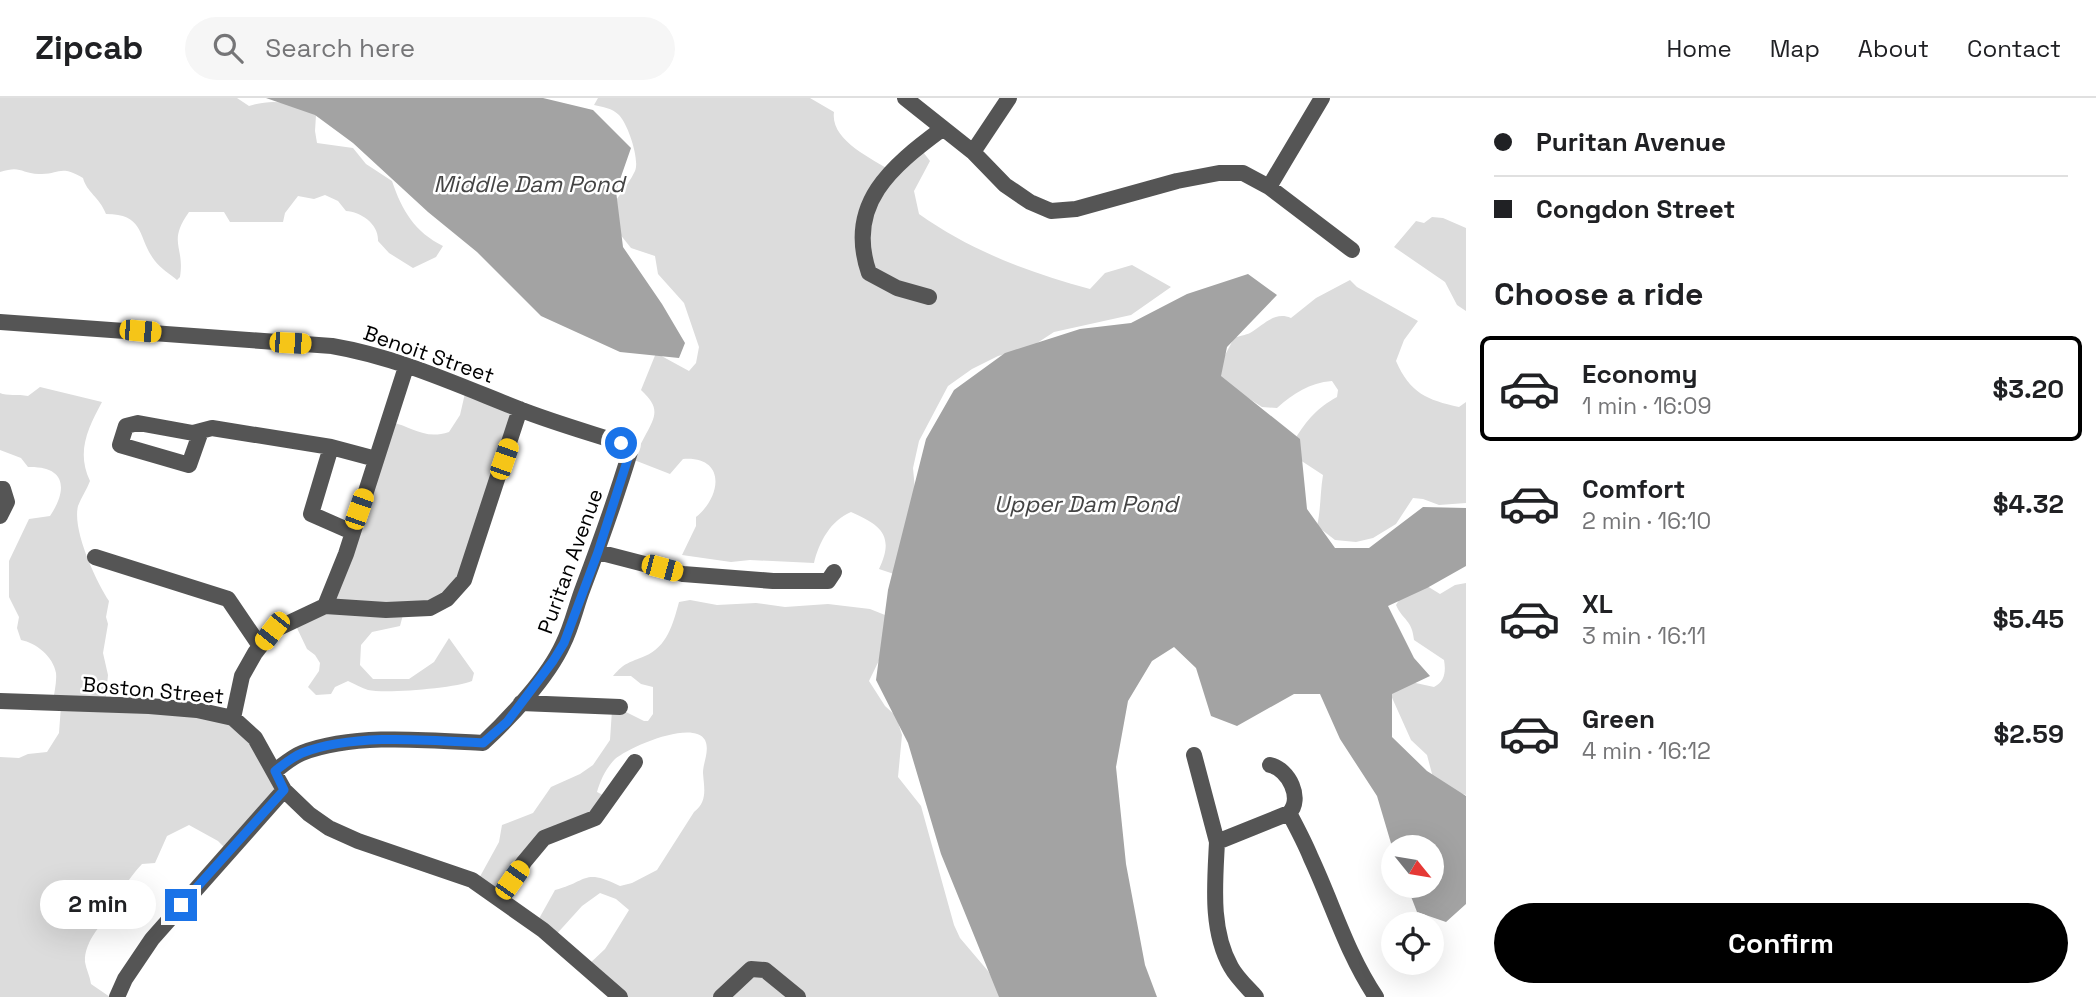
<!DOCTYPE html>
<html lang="en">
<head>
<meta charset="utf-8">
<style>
	:root { --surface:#fff; --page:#f6f6f6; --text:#202124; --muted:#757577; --line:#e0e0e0; --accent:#000 }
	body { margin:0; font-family:"Space Grotesk",sans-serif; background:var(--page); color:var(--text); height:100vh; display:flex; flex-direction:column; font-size:26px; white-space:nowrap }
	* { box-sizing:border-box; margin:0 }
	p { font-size:23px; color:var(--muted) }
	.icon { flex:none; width:38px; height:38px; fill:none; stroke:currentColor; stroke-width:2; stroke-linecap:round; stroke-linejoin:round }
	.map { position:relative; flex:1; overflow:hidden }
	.drawer { display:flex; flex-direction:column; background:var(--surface); width:630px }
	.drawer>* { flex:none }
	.banner { display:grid; align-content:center; height:154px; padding:0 28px; background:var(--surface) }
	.needle { width:46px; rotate:120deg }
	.controls { position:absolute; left:1381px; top:737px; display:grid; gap:14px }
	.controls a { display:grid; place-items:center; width:63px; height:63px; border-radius:50%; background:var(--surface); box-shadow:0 7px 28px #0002; font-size:35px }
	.end { position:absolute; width:32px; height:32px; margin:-16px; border:9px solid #1a73e8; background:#fff; box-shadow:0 0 0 4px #fff }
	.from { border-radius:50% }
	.bubble { position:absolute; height:49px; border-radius:24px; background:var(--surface); box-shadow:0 7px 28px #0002; font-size:23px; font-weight:700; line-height:49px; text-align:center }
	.car { position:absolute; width:21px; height:42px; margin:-21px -10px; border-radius:9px; box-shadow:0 0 5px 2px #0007; background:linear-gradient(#f5c518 24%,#345 0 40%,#f5c518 0 76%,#345 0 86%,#f5c518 0) }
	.banner b { display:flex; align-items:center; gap:24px; height:66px; font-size:26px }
	.banner b+b { border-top:2px solid var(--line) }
	.banner i { width:18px; height:18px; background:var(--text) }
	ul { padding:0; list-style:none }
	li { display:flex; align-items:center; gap:21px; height:105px; margin:0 14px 10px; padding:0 14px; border:4px solid transparent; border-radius:10px }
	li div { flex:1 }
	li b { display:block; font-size:26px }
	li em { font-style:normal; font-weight:700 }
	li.selected { border-color:var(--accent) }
	li>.icon { width:63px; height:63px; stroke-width:1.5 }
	h2 { padding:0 28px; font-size:32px; line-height:84px }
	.button { display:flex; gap:14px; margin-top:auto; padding:14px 28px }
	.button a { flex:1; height:80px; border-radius:42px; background:var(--accent); color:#fff; font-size:28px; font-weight:700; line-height:80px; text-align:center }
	header { display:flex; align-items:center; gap:42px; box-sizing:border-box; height:98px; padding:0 35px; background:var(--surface); border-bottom:2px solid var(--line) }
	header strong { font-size:33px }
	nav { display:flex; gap:38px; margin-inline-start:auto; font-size:24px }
	.search { width:490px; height:63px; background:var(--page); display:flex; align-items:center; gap:18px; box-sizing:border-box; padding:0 24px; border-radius:38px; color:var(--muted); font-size:26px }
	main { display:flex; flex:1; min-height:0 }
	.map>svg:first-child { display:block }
	.green { fill:#dcdcdc }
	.water { fill:#a3a3a3 }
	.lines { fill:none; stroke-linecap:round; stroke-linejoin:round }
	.minor { stroke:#555; stroke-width:16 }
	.route { stroke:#1a73e8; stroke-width:9 }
	.labels { text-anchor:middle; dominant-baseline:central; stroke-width:5; stroke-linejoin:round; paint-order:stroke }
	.street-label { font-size:21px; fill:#000; stroke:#fff }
	.water-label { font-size:23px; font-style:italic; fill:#444; stroke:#fff }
</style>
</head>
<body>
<header>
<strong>Zipcab</strong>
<div class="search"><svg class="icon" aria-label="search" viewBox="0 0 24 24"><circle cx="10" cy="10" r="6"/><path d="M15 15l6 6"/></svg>Search here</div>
<nav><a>Home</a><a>Map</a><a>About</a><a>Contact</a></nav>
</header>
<main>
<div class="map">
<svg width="1466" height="899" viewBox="0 0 1466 899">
	<rect width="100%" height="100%" fill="#fff"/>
	<path class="green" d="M0,0H237L249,8C275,0 292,4 316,17L315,33L317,45L353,50L366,66L392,83C402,113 415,134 443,148L436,159L413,170L389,155L378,143C379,126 361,114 346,113L338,103L325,97L314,101L298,98L285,115L283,124H230L224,114H189C167,145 185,148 180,179L177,182C170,176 160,170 155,163C137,140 146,116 106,116C99,98 87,95 83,80C59,66 60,77 39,76C20,75 21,67 0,74Z
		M598,0H810L834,14C830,42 871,60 891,73L920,50L930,63L914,93L919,116C971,153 1028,174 1090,191L1105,175L1132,167L1171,189L1131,217L1054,234L1031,249L998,258L972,271L948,288L919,343L913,370L917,414L897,477L879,471C895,438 881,427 851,414C831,422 819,444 814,465L750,462L731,464L682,457L696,428V419C722,398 726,358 683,361L670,376L629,360C637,353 641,346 646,336C657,316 659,309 641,292L656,255L689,273L696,265L699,249L684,205L658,176L655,158L631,150L607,120C613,102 627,90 635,73C640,62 628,26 619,17C612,10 603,9 594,7Z
		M1432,119L1443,120L1466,130V213L1457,207L1445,184L1394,149L1416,123L1424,125Z
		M1350,182L1357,189L1418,223L1404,242L1396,263C1410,295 1427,302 1459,309L1466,304V405L1439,407L1423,401L1413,400L1396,426L1373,440L1356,444L1335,442L1317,428C1321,411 1320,395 1323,377L1297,360L1295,341C1307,322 1317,310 1337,299L1338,292L1332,283C1309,285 1294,295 1277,310L1262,309L1214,278L1234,240C1239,238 1246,237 1250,235C1264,227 1274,213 1291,220L1316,200Z
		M40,289L102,304C88,330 76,354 90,383C87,391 81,400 78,408C72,432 96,483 109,503L106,519L108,526L103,555L108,577L105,607L232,621L283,688L228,753L218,743L189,727L167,738L155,765L142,766C130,779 113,801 118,820H108C97,829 84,848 85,864C86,871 90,878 91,886L110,899H0V659L19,660L28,656L47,654L59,635L61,608L53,604C54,595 57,584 56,575C53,558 36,545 21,542L17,530L19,519L9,499V463L29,421L50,418C68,391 66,368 28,369L21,360L0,352V295C7,298 18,296 28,298Z
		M466,291L521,314L477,447L447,502L404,513L400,528L372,534L361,547L360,567L373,581H409L434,564L449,540L474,575L472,583C456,590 386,596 368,592C362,590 355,586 348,583L335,589L331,596L316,597L308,589L319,573L320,565L315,557L307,551L296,528L327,508L391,324C413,329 424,342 449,334L460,317Z
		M1466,485V697L1435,687L1427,657L1411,642L1389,593L1402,582L1434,589C1445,584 1446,573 1444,562L1414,542C1412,521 1403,523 1396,507L1406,491L1427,488L1440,496L1455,487Z
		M690,502L717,507L756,505L785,509L828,506L870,511L890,519L888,544L869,583L885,608L896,618L902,637L898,679L921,708L954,827L960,840L988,873L1004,899H620L586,869L605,851L629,812L616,801L600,795L582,808L553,840L536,826L555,792C589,783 583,770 620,788L632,785L657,772L694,714C708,703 704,690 703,675C703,664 710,653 705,642C693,621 629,649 615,661C606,670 600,683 597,694L603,697L585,725L540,751L533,758L507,805L477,784L499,744L502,727L533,715L551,689L580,676L593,667L610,642L612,612L620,611L644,623H648L653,616V589L641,586L631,578H613C625,564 629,565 645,558C667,549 673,526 679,504Z"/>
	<path class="water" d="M266,0H543L593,12L631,50L616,93L623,149L662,206L685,245L679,260L620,254L541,218L477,154L428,114L353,45L315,17Z
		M1248,176L1277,197L1227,249L1221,278L1300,341L1307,411L1335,450H1369L1423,409L1466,410V468L1427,490L1388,508L1414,560L1430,578L1392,596V639L1427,673L1466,698V806L1446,824L1417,814L1407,788H1432V749H1393V752L1377,698L1340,641L1320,596H1294L1237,628L1211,618L1196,570L1174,549L1152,563L1128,603L1116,669L1126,766L1145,867L1157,899H999L941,756L908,645L876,582L888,492L926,341L954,292L1005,255L1080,231L1131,225L1187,196Z"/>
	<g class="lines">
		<path class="minor" d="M905,0L973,54L1005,87L1030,104L1051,113L1076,111L1177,83L1219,75H1243L1269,89L1352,152
			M973,54L1009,0
			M1269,89L1322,0
			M929,199L897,190L869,175C845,106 892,68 942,31
			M0,224L332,248C397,259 458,287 519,311C552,324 587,334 621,345L630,354C616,400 600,445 583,490C576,508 572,528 563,546C548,579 510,620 483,645C427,642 354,635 302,655C292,659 283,667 275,673
			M201,333L189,367L120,347L126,328L138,325L193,335L212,330L331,349L311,416L352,434
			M331,349L376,361
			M0,391H3L7,404L0,418
			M598,454L683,476L773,483H828L834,474
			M95,459L228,501L260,548
			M325,508L346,456L406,269
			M0,603L149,608L197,612L233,620L255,640L284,692L309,716L329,730L358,743L472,782L543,832L620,899
			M521,605L620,609
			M233,620L242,578L255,555L272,533L325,508L386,512L430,510L447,501L464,482L520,311
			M1194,657L1217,744
			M1270,667C1289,671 1303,701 1289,715
			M500,800L524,764L544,740L595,720L635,664
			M117,899L125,881L152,841L284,692
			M721,899L751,871L765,872L798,899
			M1256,899C1248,890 1237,880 1231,869C1210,832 1215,785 1217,744L1289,715C1297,730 1305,745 1311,760C1333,807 1347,856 1376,899"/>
	</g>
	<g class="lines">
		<path class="route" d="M181,807L284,692L275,673C283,667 292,659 302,655C354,635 428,642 483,645L507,624L553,563L564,545L598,454L630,354L621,345"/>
	</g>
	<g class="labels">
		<g class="street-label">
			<text transform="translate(429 256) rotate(19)">Benoit Street</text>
			<text transform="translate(570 463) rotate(-70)">Puritan Avenue</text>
			<text transform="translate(153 592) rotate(5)">Boston Street</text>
		</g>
		<g class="water-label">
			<text x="529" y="86">Middle Dam Pond</text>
			<text x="1086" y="406">Upper Dam Pond</text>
		</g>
	</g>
</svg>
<div class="controls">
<a><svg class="needle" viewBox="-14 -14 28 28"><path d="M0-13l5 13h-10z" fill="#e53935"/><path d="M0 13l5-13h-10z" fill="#757577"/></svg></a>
<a><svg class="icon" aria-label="locate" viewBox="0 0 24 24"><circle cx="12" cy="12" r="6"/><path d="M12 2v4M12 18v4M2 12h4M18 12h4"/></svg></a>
</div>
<i class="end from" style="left:621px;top:345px"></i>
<i class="end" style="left:181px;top:807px"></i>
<div class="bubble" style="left:40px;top:782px;width:116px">2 min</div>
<i class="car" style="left:140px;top:233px;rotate:95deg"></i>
<i class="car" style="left:290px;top:245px;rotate:93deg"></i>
<i class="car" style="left:504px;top:361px;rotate:19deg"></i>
<i class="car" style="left:359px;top:411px;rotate:19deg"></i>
<i class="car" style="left:662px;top:470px;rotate:105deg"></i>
<i class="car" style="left:272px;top:533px;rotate:218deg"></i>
<i class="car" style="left:512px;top:782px;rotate:35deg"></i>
</div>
<section class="drawer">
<div class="banner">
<b><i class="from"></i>Puritan Avenue</b>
<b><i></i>Congdon Street</b>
</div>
<h2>Choose a ride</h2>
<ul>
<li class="selected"><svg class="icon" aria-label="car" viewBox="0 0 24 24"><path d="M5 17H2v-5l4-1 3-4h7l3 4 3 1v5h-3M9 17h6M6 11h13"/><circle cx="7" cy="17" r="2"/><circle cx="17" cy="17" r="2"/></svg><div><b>Economy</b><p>1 min · 16:09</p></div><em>$3.20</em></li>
<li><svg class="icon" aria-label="car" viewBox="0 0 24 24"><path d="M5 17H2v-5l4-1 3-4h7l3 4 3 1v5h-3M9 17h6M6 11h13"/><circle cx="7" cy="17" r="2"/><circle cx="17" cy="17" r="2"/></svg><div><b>Comfort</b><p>2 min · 16:10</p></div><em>$4.32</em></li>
<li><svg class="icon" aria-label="car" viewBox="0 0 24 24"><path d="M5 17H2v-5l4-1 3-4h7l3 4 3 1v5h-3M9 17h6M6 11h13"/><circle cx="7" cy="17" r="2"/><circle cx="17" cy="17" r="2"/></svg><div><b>XL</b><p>3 min · 16:11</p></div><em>$5.45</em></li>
<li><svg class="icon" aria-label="car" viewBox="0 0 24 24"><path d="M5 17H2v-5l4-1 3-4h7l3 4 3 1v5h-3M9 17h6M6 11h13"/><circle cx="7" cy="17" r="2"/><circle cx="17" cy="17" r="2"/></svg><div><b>Green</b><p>4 min · 16:12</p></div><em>$2.59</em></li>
</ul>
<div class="button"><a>Confirm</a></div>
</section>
</main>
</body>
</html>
